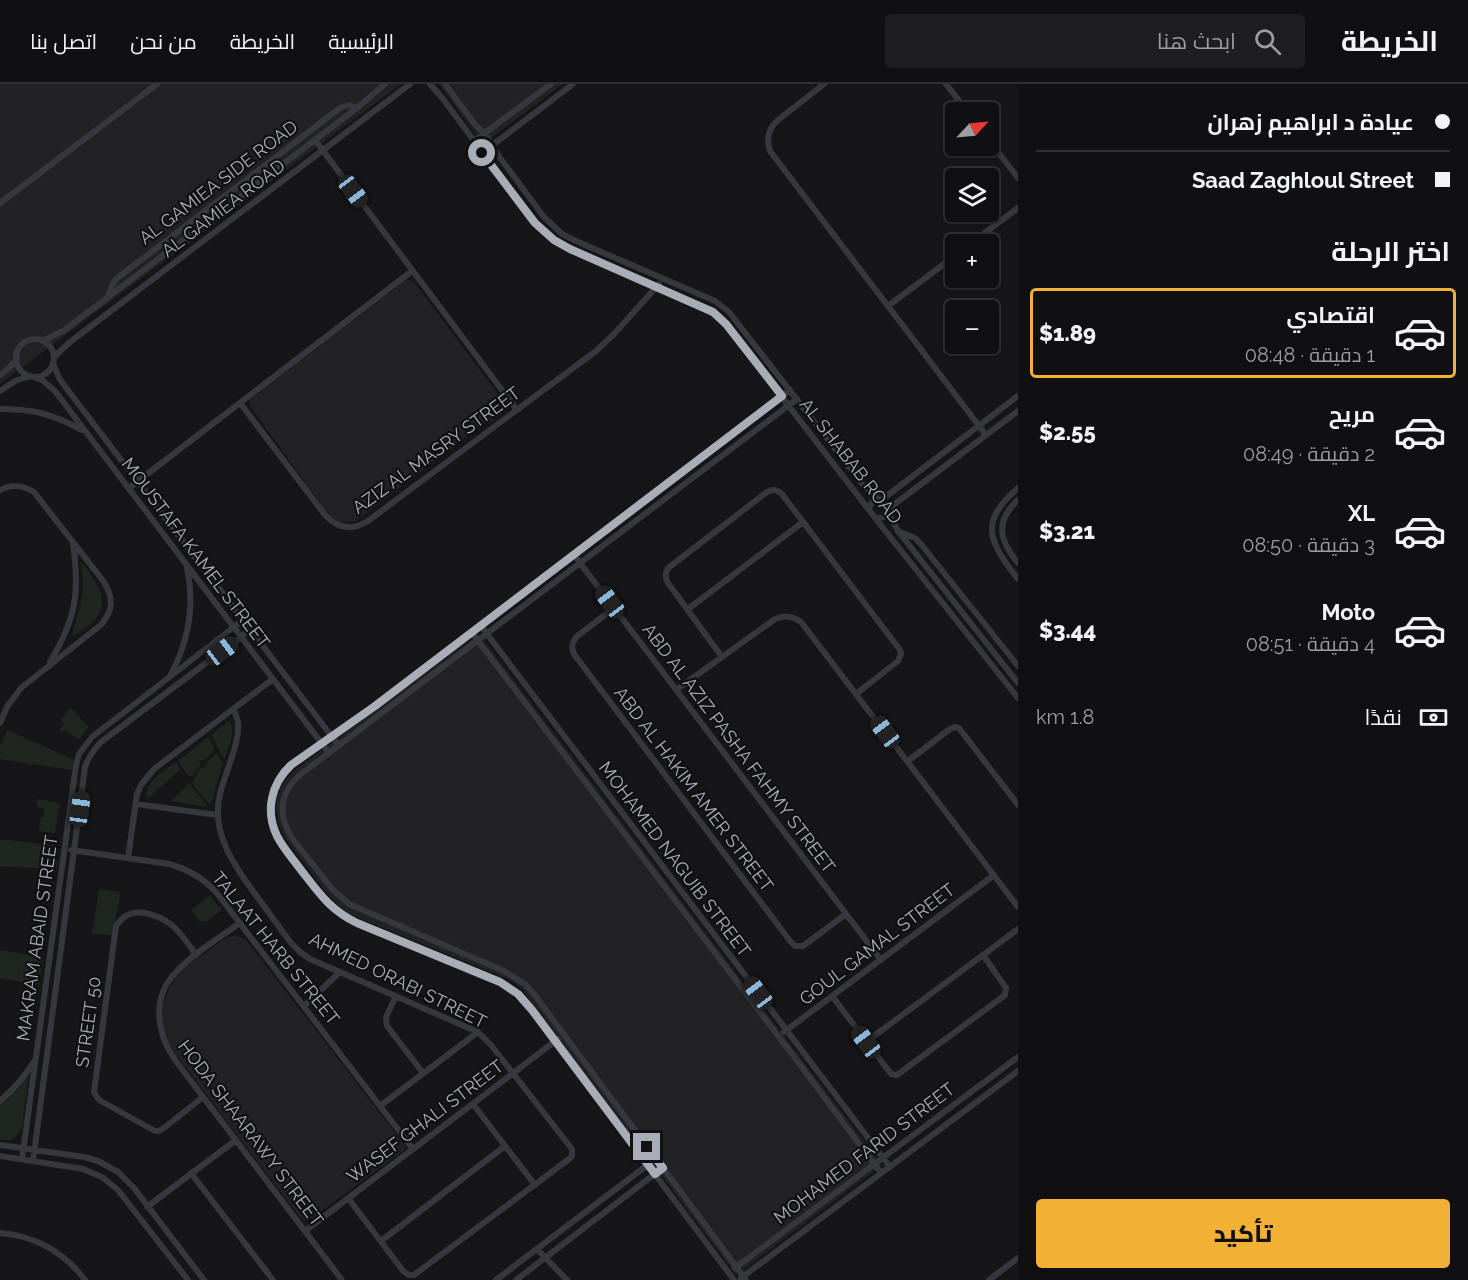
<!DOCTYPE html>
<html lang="ar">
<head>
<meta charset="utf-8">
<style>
	:root { --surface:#101012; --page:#1e1e20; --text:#f1f3f6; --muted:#9c9d9f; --line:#303032; --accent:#f2b134 }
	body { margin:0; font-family:Raleway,Cairo,sans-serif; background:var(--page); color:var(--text); direction:rtl; height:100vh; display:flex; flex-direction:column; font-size:22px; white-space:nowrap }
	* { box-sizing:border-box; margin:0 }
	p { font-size:20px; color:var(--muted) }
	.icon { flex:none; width:33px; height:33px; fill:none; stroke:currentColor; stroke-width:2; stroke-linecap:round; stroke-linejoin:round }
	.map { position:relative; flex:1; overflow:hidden; direction:ltr }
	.panel { display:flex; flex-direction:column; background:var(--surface); width:450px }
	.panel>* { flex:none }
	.banner { display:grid; align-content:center; height:132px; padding:0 18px; background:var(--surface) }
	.needle { width:39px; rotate:64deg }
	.tools { position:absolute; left:945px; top:18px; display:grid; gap:12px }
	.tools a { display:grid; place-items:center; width:54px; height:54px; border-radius:6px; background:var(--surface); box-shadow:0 2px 4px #0004,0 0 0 2px var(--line); font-size:30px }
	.end { position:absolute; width:27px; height:27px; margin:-14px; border:8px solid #a8adb8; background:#111; box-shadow:0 0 0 3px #111 }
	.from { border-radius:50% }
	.car { position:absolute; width:18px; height:36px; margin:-18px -9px; border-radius:8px; box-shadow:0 0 4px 2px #0007; background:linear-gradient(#222 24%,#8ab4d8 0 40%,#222 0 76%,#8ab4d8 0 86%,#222 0) }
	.banner b { display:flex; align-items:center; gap:21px; height:57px; font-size:22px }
	.banner b+b { border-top:2px solid var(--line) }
	.banner i { width:15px; height:15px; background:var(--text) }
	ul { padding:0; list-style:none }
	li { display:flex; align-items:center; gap:18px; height:90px; margin:0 12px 9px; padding:0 6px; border:3px solid transparent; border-radius:6px }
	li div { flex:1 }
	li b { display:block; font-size:22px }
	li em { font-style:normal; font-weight:800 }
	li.active { border-color:var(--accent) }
	li>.icon { width:54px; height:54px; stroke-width:1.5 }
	h2 { padding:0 18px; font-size:27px; line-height:72px }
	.pay { display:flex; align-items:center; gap:15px; height:66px; padding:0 18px; font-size:22px }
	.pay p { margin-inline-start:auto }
	.action { display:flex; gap:12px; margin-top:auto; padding:12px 18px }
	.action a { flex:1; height:69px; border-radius:6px; background:var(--accent); color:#111; font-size:24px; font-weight:800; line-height:69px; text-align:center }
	header { display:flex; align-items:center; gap:36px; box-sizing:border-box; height:84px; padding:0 30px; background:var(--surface); border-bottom:2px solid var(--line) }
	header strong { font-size:28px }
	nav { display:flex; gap:33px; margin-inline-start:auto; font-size:21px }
	.search { width:420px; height:54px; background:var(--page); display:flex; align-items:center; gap:15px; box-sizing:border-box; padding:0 21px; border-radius:6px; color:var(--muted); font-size:22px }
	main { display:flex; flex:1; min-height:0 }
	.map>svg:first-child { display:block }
	.built { fill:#222225 }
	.green { fill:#1e261f }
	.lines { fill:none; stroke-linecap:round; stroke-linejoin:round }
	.minor { stroke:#37383d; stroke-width:6 }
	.route { stroke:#a8adb8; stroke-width:8 }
	.labels { text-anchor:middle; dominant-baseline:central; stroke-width:4.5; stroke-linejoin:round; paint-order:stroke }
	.street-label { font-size:18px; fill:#a8adb8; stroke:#111113 }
</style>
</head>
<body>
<header>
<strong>الخريطة</strong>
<div class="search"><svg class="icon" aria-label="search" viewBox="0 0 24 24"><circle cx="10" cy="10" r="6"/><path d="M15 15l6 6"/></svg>ابحث هنا</div>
<nav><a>الرئيسية</a><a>الخريطة</a><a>من نحن</a><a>اتصل بنا</a></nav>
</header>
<main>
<section class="panel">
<div class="banner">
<b><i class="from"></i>عيادة د ابراهيم زهران</b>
<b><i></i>Saad Zaghloul Street</b>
</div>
<h2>اختر الرحلة</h2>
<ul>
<li class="active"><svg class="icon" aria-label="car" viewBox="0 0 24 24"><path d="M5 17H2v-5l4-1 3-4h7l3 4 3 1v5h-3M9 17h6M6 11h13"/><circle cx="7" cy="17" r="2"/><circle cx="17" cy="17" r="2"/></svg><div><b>اقتصادي</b><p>1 دقيقة · 08:48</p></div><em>$1.89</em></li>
<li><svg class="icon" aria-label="car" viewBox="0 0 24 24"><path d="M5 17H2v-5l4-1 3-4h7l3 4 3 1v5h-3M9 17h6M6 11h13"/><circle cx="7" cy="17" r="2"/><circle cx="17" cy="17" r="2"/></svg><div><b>مريح</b><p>2 دقيقة · 08:49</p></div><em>$2.55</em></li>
<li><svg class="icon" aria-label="car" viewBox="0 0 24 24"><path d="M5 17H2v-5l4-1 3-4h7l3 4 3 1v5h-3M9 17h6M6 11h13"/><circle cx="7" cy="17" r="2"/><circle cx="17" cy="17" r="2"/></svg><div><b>XL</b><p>3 دقيقة · 08:50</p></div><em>$3.21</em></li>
<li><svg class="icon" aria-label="car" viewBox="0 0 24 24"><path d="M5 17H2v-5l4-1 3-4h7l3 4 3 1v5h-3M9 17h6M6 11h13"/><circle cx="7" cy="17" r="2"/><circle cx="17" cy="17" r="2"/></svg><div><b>Moto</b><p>4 دقيقة · 08:51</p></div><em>$3.44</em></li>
</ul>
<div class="pay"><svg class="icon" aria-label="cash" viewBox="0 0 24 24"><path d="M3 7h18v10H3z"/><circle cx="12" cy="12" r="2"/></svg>نقدًا<p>1.8 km</p></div>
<div class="action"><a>تأكيد</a></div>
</section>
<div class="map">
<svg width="1018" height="1196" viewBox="0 0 1018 1196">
	<rect width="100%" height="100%" fill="#161618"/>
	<path class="built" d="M0,0H401L0,300Z
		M439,0H563L483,60Z
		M406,196H409L415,199L507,322L504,328L489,339L487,337L356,437L341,438L336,436L328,430L250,322V318L251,315Z
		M479,550L882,1081L736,1191L522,905L513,898L503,893L354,832L344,826L329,812L285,754L279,742L276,726L277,713L282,701L292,688Z
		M233,852L240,853L246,856L407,1064L308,1137L302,1136L177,972L169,959L162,942L163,919L169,905L176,893L184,884L196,875L226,854Z"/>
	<path class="green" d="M81,478C96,497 113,517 93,538C87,544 80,548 73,552L72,550L82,514L83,501Z
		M71,624L89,643L79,655L68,649L69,648L63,646L62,648L60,646L64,639L61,635Z
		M230,636C236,649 229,663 224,676L211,651Z
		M7,646L74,676L71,686L0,675V661L2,659Z
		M208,653L215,666L204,676H200V681L193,692H188L178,677Z
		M217,669L223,679L212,717L209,720L192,700L199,685L207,682V678Z
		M176,678L180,685L149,714L146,713C147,696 163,687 176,678Z
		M189,699H190L192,703L207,721L206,723L171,717Z
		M38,715L60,719L55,749L39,747L41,733H44V725L36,722Z
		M0,755L57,762V785L0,782Z
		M99,805L121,808L112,851L92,850Z
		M210,811L222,826L207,837L200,838L191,826Z
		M0,866L43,873L39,901L0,894Z
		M29,988L22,1044L13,1056H0V1019Z"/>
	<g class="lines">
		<path class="minor" d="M430,0L443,15L535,139L547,151L562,161L705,224L720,233L876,435L1018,614
			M445,0L474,39L488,54L498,71L544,133L562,150L576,157L715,217L729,228L863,401L884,421L898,447L1018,599
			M824,0L778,36C768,45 766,54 770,67L986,351
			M946,0L968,28
			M988,55L1018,94
			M315,56L517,326
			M474,57L551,0
			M482,69L573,0
			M0,119L157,0
			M970,160L1018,124
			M108,213L112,201L116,195L340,24L349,21L357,24
			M888,222L956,171
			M16 274a19 19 0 1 1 38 0a19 19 0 1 1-38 0Z
			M42,257L63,247L99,220L357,24L385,0
			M54,273L70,258L410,0
			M53,279L59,294L64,301L339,662
			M0,291L10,283L17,274
			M34,293L42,296L55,307L329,669
			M0,307L15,297L30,292
			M240,319L325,431C338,445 352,447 368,437L596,267L614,250L659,200
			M0,325C34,325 52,330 82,346
			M129,404L412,187
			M1018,404C978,438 989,458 1018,495
			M0,406C12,400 22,401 34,408L104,498C114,515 113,525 102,540L21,604L7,623L0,639
			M1018,416C994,438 1000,457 1018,479
			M869,425L872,418L880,417L1018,312
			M876,435L884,433L887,426L1018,327
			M898,447L915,454L921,460L1018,582
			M574,471L881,876
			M614,524L576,553C572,560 571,563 574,570L790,857L795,862H803L846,830
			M688,525L803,438
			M481,542L890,1083
			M472,549L795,974L881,1089
			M722,573L668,499C665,493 665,490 668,484L767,408C773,405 776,405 782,410L900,566L901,570L898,577L856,610
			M50,578C76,535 80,508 73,459
			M171,590C189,556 195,521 187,484
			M676,606L775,535C786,531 792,532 801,538L1018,823
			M234,625C235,629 237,634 238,638C240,660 225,688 220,710C210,750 236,784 258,814C269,829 280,844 291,859L300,868L310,875L478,948L491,961L572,1065V1072L569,1075L414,1191H409L404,1188L348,1114
			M908,677L950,645L955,643L959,644L1018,721
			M136,720L217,731
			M71,766L169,780C188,785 202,793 216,808L413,1065
			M128,774L137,710L141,701L154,685L273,595
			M240,839C219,854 195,868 177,887C151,913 156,948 175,976L342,1196
			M196,871C190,862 183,852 175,844C165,834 140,823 126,832C122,834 119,838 116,842L94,1008L99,1016L155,1047H159L164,1044L203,1013
			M396,912L386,933L387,942L423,989
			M832,912L891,990L897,991L1005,911L1006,904L1004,901L983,871
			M304,922L340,888
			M784,948L994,791
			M866,958L1018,845
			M0,1017C14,1005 24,993 34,978
			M473,1020L535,1101
			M380,1022L478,948
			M0,1061L84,1073L98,1077L118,1088L134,1104L204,1196
			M0,1072L83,1085L102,1093L118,1106L188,1196
			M22,1075L76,681L79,670L92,653L243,536
			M33,1077L85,683C89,672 93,666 101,658L250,546
			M191,1089L273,1196
			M147,1123L236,1056
			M305,1147L558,955
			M0,1149C35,1152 64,1168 85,1196
			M381,1157L505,1062
			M537,1165L567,1196
			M735,1184L1018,973
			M741,1194L1018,987
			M496,1196L650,1079
			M516,1196L656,1089
			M734,1196L526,918L509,903L500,898L357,839C330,826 318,809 301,786C293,775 284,764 277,752C264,727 271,699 291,681L375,622L790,306
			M746,1196L534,910L526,901L504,887L349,820L333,806L292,754C277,730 280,708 301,690L797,315
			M989,1196L1018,1174"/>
	</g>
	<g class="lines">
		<path class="route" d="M482,69L535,139L554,156L570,165L713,228L726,240L782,312L375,622L291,681C271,700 265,727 277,752C283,764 293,775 301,786C319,809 330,826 357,839L500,898L518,910L532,926L655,1090L663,1084L647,1063"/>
	</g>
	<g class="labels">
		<g class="street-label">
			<text transform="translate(218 98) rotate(-37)">AL GAMIEA SIDE ROAD</text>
			<text transform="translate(223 124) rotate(-37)">AL GAMIEA ROAD</text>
			<text transform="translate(436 366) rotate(-36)">AZIZ AL MASRY STREET</text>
			<text transform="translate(851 377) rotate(52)">AL SHABAB ROAD</text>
			<text transform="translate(196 469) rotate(53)">MOUSTAFA KAMEL STREET</text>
			<text transform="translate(739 664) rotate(53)">ABD AL AZIZ PASHA FAHMY STREET</text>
			<text transform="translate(694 705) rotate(53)">ABD AL HAKIM AMER STREET</text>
			<text transform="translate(675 775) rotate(53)">MOHAMED NAGUIB STREET</text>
			<text transform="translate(37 854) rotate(-82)">MAKRAM ABAID STREET</text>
			<text transform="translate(877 860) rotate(-37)">GOUL GAMAL STREET</text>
			<text transform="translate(276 864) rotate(51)">TALAAT HARB STREET</text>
			<text transform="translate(398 896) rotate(26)">AHMED ORABI STREET</text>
			<text transform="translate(88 938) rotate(-82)">STREET 50</text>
			<text transform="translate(425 1037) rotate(-37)">WASEF GHALI STREET</text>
			<text transform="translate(251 1049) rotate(53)">HODA SHAARAWY STREET</text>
			<text transform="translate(864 1069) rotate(-37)">MOHAMED FARID STREET</text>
		</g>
	</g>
</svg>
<div class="tools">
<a><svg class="needle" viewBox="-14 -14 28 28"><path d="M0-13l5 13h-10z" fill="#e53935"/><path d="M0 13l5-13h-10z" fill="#9c9d9f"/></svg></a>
<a><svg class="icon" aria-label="layers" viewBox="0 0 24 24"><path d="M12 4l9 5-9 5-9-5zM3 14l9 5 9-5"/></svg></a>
<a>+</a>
<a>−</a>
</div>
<i class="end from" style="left:482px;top:69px"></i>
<i class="end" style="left:647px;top:1063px"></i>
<i class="car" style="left:353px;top:107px;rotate:143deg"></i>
<i class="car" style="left:610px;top:518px;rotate:323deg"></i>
<i class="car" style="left:222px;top:567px;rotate:53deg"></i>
<i class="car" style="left:885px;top:648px;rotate:323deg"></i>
<i class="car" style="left:80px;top:725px;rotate:8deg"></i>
<i class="car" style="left:758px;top:909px;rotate:323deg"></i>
<i class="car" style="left:866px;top:958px;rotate:323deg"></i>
</div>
</main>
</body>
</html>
